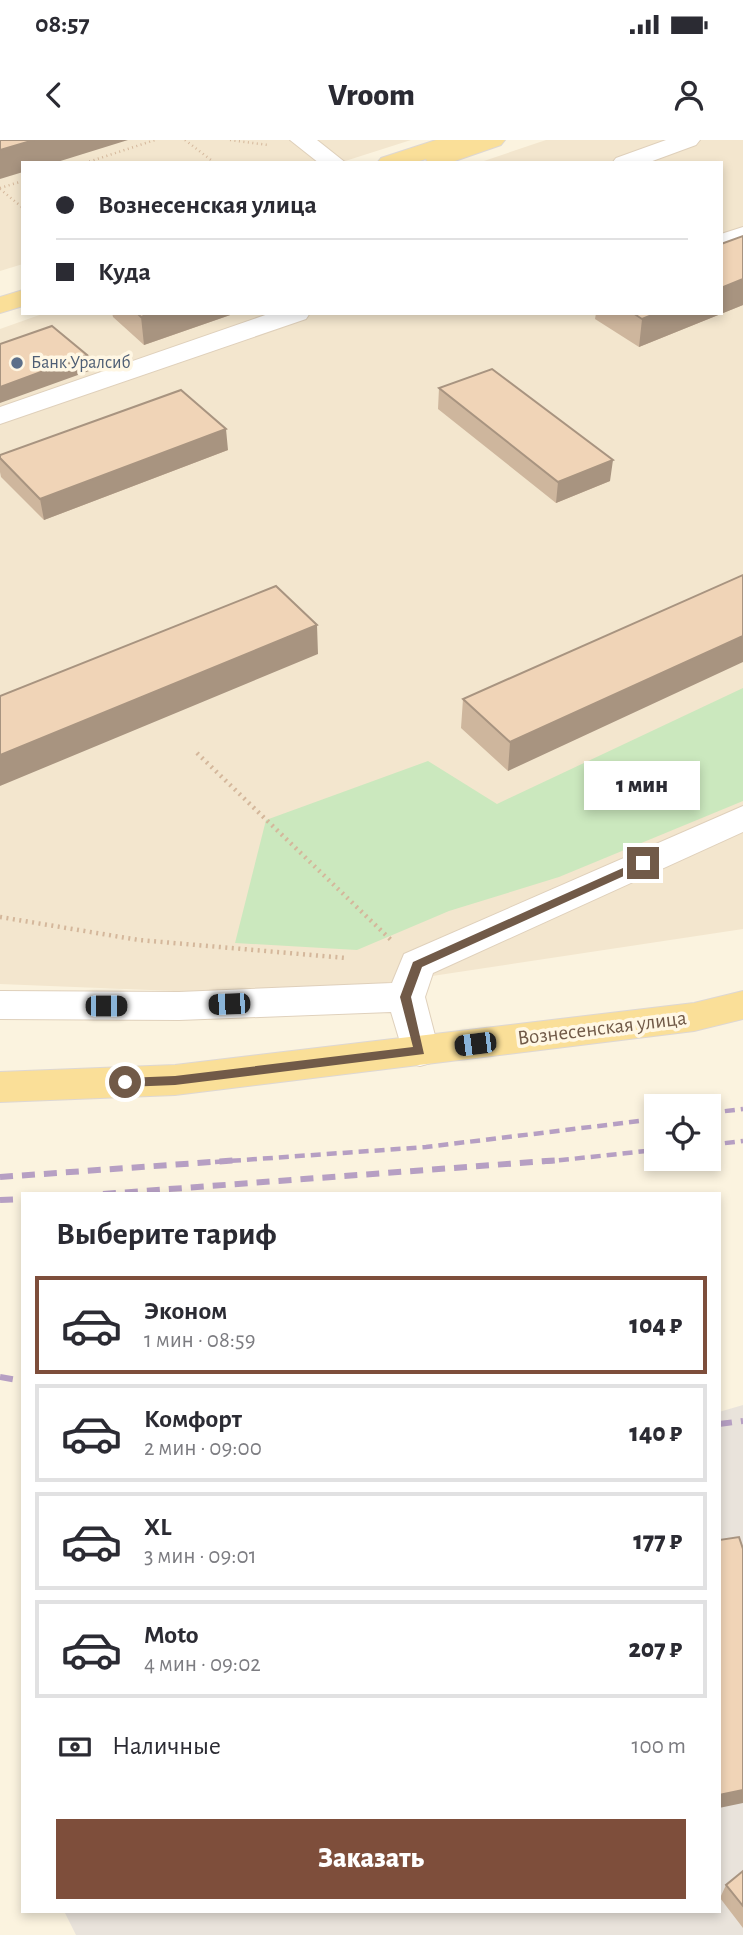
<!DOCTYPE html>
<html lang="ru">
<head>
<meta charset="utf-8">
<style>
	:root { --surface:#fff; --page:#f7f7f7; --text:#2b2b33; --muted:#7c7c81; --line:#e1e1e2; --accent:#7e4e3b }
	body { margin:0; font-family:"Alegreya Sans",sans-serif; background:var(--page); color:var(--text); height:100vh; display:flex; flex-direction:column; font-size:26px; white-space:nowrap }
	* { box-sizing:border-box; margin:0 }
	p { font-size:23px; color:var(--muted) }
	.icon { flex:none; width:38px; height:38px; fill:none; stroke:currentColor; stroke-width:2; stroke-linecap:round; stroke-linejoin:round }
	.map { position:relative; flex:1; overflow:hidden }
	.details { position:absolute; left:21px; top:1052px; width:700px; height:721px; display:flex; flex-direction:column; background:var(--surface); border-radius:0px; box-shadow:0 4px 10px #0003 }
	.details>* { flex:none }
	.hud { position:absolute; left:21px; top:21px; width:702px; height:154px; border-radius:0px; box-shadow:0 4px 10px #0003; display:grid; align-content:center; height:154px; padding:0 35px; background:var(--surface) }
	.tools { position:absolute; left:644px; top:954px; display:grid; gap:14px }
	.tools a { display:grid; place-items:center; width:77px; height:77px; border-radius:0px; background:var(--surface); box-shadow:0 4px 10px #0003; font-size:35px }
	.end { position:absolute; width:32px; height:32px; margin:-16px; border:9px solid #715a48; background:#fff; box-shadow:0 0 0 4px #fff }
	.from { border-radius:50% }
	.bubble { position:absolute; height:49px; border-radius:0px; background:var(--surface); box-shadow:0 4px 10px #0003; font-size:23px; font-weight:800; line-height:49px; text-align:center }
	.car { position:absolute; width:21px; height:42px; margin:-21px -10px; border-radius:9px; box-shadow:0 0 5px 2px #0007; background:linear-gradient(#222 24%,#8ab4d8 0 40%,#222 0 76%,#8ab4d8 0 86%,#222 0) }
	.hud b { display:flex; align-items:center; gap:24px; height:66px; font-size:26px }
	.hud b+b { border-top:2px solid var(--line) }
	.hud i { width:18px; height:18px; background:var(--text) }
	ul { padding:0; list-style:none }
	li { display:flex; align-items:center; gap:21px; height:98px; margin:0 14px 10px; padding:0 21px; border:4px solid var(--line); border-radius:0px }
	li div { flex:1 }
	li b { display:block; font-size:26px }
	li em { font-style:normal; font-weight:800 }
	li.selected { border-color:var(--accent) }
	li>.icon { width:63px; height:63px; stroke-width:1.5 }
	h2 { padding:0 35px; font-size:32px; line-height:84px }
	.pay { display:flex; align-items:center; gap:18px; height:77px; padding:0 35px; font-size:26px }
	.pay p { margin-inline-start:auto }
	.action { display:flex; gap:14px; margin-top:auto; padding:14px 35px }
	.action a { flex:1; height:80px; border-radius:0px; background:var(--accent); color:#fff; font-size:28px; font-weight:800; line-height:80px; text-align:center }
	.status { display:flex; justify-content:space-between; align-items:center; height:49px; padding:0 35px; background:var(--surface); direction:ltr }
	.status svg { height:19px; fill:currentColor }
	header { display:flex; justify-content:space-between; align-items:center; height:91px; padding:0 35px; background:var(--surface); font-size:32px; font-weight:800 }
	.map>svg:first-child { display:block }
	.residential { fill:#f3e6ce }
	.industrial { fill:#e9e3db }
	.green { fill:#cbe8be }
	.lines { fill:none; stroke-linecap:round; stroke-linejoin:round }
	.minor-casing { stroke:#dfd0bb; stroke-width:2 }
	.major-casing { stroke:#ddd7d3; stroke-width:2 }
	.path-far1 { stroke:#d4b79b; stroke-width:2.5; stroke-dasharray:1 3.5; stroke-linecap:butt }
	.path { stroke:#d4b79b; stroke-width:4.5; stroke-dasharray:2 4.5; stroke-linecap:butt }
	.minor { fill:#fff; fill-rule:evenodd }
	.major { fill:#fadf98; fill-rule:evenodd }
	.rail-far1 { stroke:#b69fc3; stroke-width:4.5; stroke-dasharray:10 6; stroke-linecap:butt }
	.rail { stroke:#b69fc3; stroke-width:6; stroke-dasharray:13 9; stroke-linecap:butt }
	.wall { fill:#ceb69d }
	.shaded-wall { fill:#a89480 }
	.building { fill:#f0d4b7; stroke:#a89480; stroke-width:2 }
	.route { fill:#715a48 }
	.service-dot { fill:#5c6f8a; stroke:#fff7e4; stroke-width:2.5 }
	.labels { text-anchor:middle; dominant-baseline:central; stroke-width:7; stroke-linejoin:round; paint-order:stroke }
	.far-service-label { font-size:18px; fill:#4e5e75; stroke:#fff7e4; text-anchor:start }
	.street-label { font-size:21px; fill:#715a48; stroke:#fff7e4 }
</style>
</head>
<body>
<div class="status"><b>08:57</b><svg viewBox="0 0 49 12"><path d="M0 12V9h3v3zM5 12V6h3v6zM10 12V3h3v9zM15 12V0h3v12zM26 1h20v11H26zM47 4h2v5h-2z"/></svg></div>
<header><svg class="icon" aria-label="back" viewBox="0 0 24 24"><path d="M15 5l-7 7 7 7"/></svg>Vroom<svg class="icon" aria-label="person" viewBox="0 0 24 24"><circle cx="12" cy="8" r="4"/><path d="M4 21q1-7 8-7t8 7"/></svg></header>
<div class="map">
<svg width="743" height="1795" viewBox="0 0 743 1795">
	<rect width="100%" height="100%" fill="#fbf3df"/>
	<path class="residential" d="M0,0H411L339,23H23V124L0,131Z
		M546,0H743V789L300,856L0,844V189L45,173H721V23H478Z"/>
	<path class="industrial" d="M743,1265V1795H76L64,1771H719V1272Z"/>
	<path class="green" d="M743,548V661L559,737L449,771L357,810L235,803L266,680L428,621L497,664Z"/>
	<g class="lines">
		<defs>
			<path id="minor" d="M290,0H317L346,23H319Z
				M666,0H700L696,5L647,23H612L616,18Z
				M743,87V103L721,110V94Z
				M271,173H310L306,179L0,284V267Z
				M743,666V692L433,833L425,857L439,911L434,922L420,926L406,922L391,872L179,880L0,879V851L179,852L392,843L404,814Z"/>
			<path id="major" d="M436,0H505L501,5L449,23H428L426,19L413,23H377L381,18Z
				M23,150V166L0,173V157Z
				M743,851V879L694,891L175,955L0,962V932L175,925L694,863Z"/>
		</defs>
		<use href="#minor" class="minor-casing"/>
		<use href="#major" class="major-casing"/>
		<path class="path-far1" d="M185,0L215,23
			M230,0L268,5
			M85,23L155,0
			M0,48L23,41
			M0,49L23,68"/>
		<path class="path" d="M197,613L391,800
			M0,777L139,800L346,818"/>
		<use href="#minor" class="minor"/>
		<use href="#major" class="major"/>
		<path class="rail-far1" d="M709,973L743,969
			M709,1005L743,1001
			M215,1022L426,1007L656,979
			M543,1022L656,1010"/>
		<path class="rail" d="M0,1037L240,1020
			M103,1054L560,1020
			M0,1060L23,1059
			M0,1237L23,1241
			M719,1284L743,1281"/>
	</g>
	<path class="wall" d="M743,96V165L639,207L595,179L596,173H721Z
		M112,173H236L144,205L113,177Z
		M439,248L610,341L556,363L438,269Z
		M228,310L44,380L1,337L0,332V315Z
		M743,435L508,631L461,588L463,559Z
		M743,1731V1788L720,1758L726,1745Z"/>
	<path class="shaded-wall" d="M34,0H128L54,23H23V32L0,39V10Z
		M743,139V165L639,207L642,179L657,173H721V148Z
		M151,173H236L144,205L141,177Z
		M87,215L89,231L0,263V247Z
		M226,289L228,310L44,380L40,359Z
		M613,320L610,341L556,363L558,342Z
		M317,485L318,514L0,646V615Z
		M743,496V522L508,631L510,602Z
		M743,1650V1663L719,1668V1655Z"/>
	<path class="building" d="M0,0H34L0,10Z
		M743,96V139L721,148V104Z
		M137,173H151L141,177Z
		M633,173H657L642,179Z
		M52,186L87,215L0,247V204Z
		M492,229L613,320L558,342L439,248Z
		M181,250L226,289L40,359L0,318V315Z
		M743,435V496L510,602L463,559Z
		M276,446L317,485L0,615V556Z
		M739,1397L743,1409V1650L719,1655V1400Z
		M743,1731V1766L726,1745Z"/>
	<path class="route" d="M643,719L648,723L646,726L422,827L411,857L424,914L175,945L125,947L119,942L125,938L175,936L413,907L400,857L413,822Z"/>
	<circle class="service-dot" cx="17" cy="223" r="7"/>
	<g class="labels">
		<g class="far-service-label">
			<text x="31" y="223">Банк Уралсиб</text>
		</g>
		<g class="street-label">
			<text transform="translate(602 888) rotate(-7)">Вознесенская улица</text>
		</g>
	</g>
</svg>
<div class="tools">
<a><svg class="icon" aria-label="locate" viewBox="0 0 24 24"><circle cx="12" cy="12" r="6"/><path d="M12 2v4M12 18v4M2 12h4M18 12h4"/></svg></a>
</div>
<i class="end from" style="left:125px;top:942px"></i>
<i class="end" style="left:643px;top:723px"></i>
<div class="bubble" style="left:584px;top:621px;width:116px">1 мин</div>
<i class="car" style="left:229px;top:864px;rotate:268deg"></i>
<i class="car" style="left:106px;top:866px;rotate:90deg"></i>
<i class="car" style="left:475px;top:904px;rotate:263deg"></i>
<div class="hud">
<b><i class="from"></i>Вознесенская улица</b>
<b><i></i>Куда</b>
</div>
<section class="details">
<h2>Выберите тариф</h2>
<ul>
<li class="selected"><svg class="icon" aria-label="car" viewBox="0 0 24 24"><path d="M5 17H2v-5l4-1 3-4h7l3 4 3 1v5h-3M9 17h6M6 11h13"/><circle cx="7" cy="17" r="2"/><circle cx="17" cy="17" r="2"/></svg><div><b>Эконом</b><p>1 мин · 08:59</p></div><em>104 ₽</em></li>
<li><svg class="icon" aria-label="car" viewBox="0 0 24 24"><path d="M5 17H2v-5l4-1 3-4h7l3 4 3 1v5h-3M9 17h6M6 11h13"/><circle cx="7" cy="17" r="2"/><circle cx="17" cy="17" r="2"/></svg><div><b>Комфорт</b><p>2 мин · 09:00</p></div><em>140 ₽</em></li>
<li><svg class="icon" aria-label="car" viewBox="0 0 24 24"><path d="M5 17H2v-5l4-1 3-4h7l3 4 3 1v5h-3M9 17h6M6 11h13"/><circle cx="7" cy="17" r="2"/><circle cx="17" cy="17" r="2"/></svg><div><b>XL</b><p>3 мин · 09:01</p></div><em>177 ₽</em></li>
<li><svg class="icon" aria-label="car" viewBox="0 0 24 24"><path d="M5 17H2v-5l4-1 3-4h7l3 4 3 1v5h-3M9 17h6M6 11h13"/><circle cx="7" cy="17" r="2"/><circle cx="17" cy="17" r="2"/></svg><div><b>Moto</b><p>4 мин · 09:02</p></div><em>207 ₽</em></li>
</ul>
<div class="pay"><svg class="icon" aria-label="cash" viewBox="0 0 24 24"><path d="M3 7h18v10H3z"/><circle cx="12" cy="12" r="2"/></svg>Наличные<p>100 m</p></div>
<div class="action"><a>Заказать</a></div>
</section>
</div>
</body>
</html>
